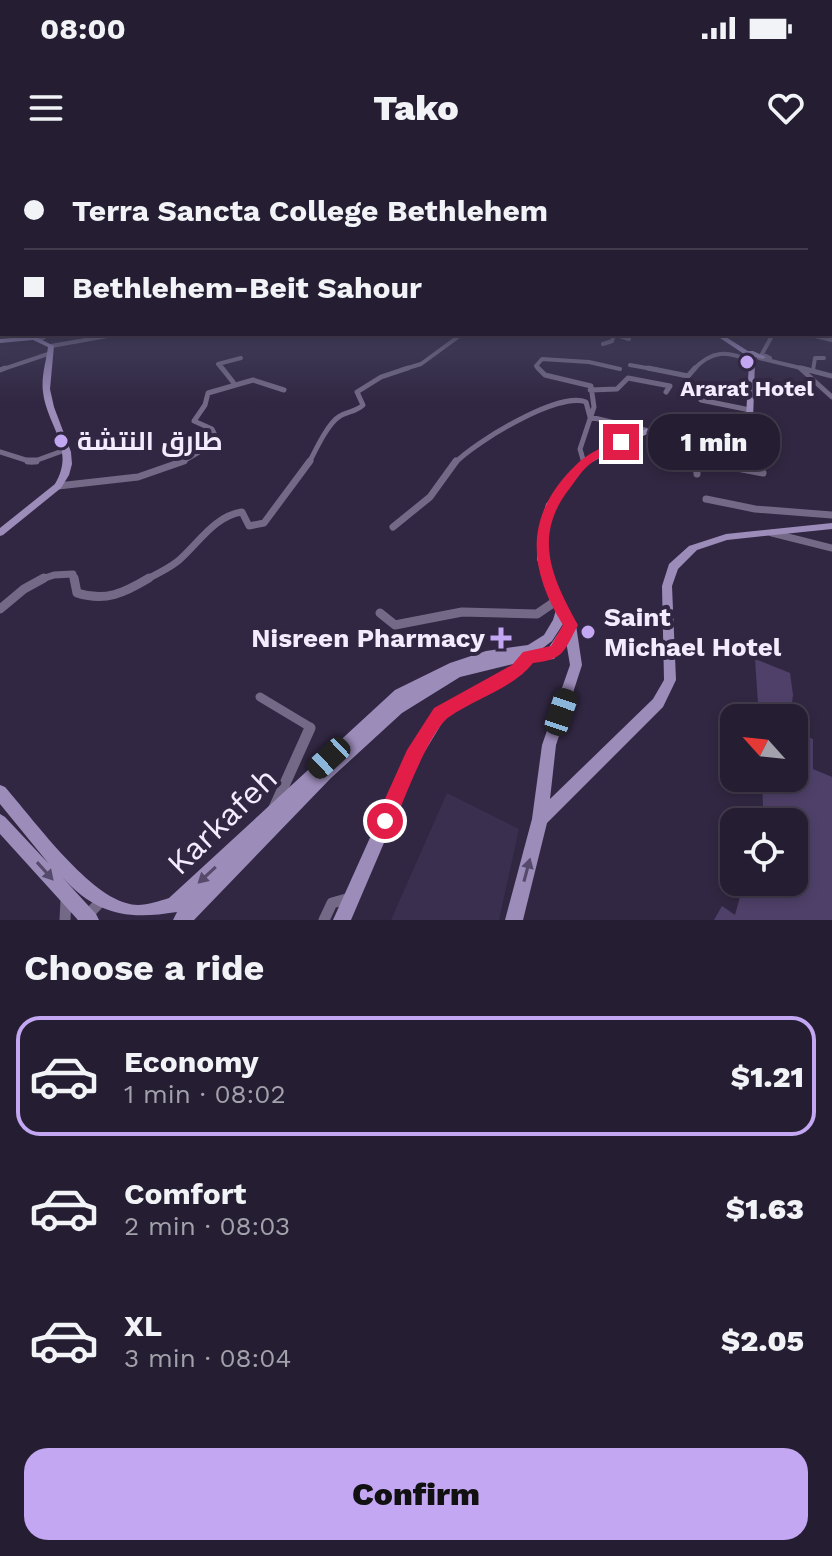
<!DOCTYPE html>
<html lang="en">
<head>
<meta charset="utf-8">
<style>
	:root { --surface:#251d32; --page:#2d263a; --text:#f1f3f6; --muted:#a3a2ac; --line:#423b4d; --accent:#c3a7f2 }
	body { margin:0; font-family:"Work Sans",Cairo,sans-serif; background:var(--page); color:var(--text); height:100vh; display:flex; flex-direction:column; font-size:30px; white-space:nowrap }
	* { box-sizing:border-box; margin:0 }
	p { font-size:26px; color:var(--muted) }
	.icon { flex:none; width:44px; height:44px; fill:none; stroke:currentColor; stroke-width:2; stroke-linecap:round; stroke-linejoin:round }
	.map { position:relative; height:760px; overflow:hidden }
	.drawer { display:flex; flex-direction:column; background:var(--surface); flex:1 }
	.drawer>* { flex:none }
	.top-card { position:absolute; left:0px; top:0px; width:832px; height:176px; box-shadow:0 4px 12px #0003,0 0 0 2px var(--line); display:grid; align-content:center; height:176px; padding:0 24px; background:var(--surface) }
	.needle { width:52px; rotate:297deg }
	.fabs { position:absolute; left:720px; top:544px; display:grid; gap:16px }
	.fabs a { display:grid; place-items:center; width:88px; height:88px; border-radius:16px; background:var(--surface); box-shadow:0 4px 12px #0003,0 0 0 2px var(--line); font-size:40px }
	.end { position:absolute; width:36px; height:36px; margin:-18px; border:10px solid #e11d48; background:#fff; box-shadow:0 0 0 4px #fff }
	.from { border-radius:50% }
	.bubble { position:absolute; height:56px; border-radius:24px; background:var(--surface); box-shadow:0 4px 12px #0003,0 0 0 2px var(--line); font-size:26px; font-weight:800; line-height:56px; text-align:center }
	.car { position:absolute; width:24px; height:48px; margin:-24px -12px; border-radius:10px; box-shadow:0 0 6px 2px #0007; background:linear-gradient(#222 24%,#8ab4d8 0 40%,#222 0 76%,#8ab4d8 0 86%,#222 0) }
	.top-card b { display:flex; align-items:center; gap:28px; height:76px; font-size:30px }
	.top-card b+b { border-top:2px solid var(--line) }
	.top-card i { width:20px; height:20px; background:var(--text) }
	ul { padding:0; list-style:none }
	li { display:flex; align-items:center; gap:24px; height:120px; margin:0 16px 12px; padding:0 8px; border:4px solid transparent; border-radius:24px }
	li div { flex:1 }
	li b { display:block; font-size:30px }
	li em { font-style:normal; font-weight:800 }
	li.selected { border-color:var(--accent) }
	li>.icon { width:72px; height:72px; stroke-width:1.5 }
	h2 { padding:0 24px; font-size:36px; line-height:96px }
	.action { display:flex; gap:16px; margin-top:auto; padding:16px 24px }
	.action a { flex:1; height:92px; border-radius:24px; background:var(--accent); color:#111; font-size:32px; font-weight:800; line-height:92px; text-align:center }
	.status { display:flex; justify-content:space-between; align-items:center; height:56px; padding:0 40px; background:var(--surface); direction:ltr }
	.status svg { height:22px; fill:currentColor }
	header { display:flex; justify-content:space-between; align-items:center; height:104px; padding:0 24px; background:var(--surface); font-size:36px; font-weight:800 }
	.map>svg:first-child { display:block }
	.built { fill:#3b2f4f }
	.green { fill:#4f4069 }
	.lines { fill:none; stroke-linecap:round; stroke-linejoin:round }
	.street-far4 { stroke:#746a87; stroke-width:4 }
	.street-far3 { stroke:#746a87; stroke-width:5 }
	.street-far2 { stroke:#746a87; stroke-width:7 }
	.street-far1 { stroke:#746a87; stroke-width:9 }
	.street { stroke:#746a87; stroke-width:11 }
	.secondary { fill:#9c8cba; fill-rule:evenodd }
	.oneway { fill:#564a6c }
	.route { fill:#e11d48 }
	.poi-dot { fill:#c3a7f2; stroke:#312742; stroke-width:3 }
	.labels { text-anchor:middle; dominant-baseline:central; stroke-width:8; stroke-linejoin:round; paint-order:stroke }
	.far-poi-label { font-size:22px; font-weight:bold; fill:#f2ecfe; stroke:#312742 }
	.poi-label { font-size:26px; font-weight:bold; fill:#f2ecfe; stroke:#312742; text-anchor:start }
	.near-street-label { font-size:32px; fill:#f2ecfe; stroke:#312742 }
</style>
</head>
<body>
<div class="status"><b>08:00</b><svg viewBox="0 0 49 12"><path d="M0 12V9h3v3zM5 12V6h3v6zM10 12V3h3v9zM15 12V0h3v12zM26 1h20v11H26zM47 4h2v5h-2z"/></svg></div>
<header><svg class="icon" aria-label="menu" viewBox="0 0 24 24"><path d="M4 6h16M4 12h16M4 18h16"/></svg>Tako<svg class="icon" aria-label="heart" viewBox="0 0 24 24"><path d="M12 20l-8-8c-3-5 5-10 8-4 3-6 11-1 8 4z"/></svg></header>
<div class="map">
<svg width="832" height="760" viewBox="0 0 832 760">
	<rect width="100%" height="100%" fill="#312742"/>
	<path class="built" d="M447,633L519,669L499,760H391Z"/>
	<path class="green" d="M755,499L790,513L793,535L790,558H759Z
		M794,571L813,579V609L832,617V760H714L722,746L735,755L744,722H794V662H759L763,648L762,618H794Z"/>
	<g class="lines">
		<path class="street-far4" d="M613,174L629,179
			M806,174L832,180
			M41,179L49,174
			M603,184L612,181L614,175
			M51,186L119,174
			M759,198L809,210
			M770,198L762,194L773,174
			M630,205L658,210
			M800,208L803,210
			M0,210L51,193
			M223,210L218,204L241,198
			M401,210L421,204L462,174
			M540,210L536,206L542,199L589,202L620,209
			M693,210C712,190 727,190 752,202
			M813,210L815,198H824"/>
		<path class="street-far3" d="M222,208L233,222
			M538,208L545,215L591,226L594,247L580,289L584,303
			M648,208L688,216L695,208
			M800,208L832,237
			M801,208L832,216
			M0,210L5,208
			M590,230L617,229L628,218L670,226L666,232
			M701,240L750,250
			M590,257L649,271L717,293L726,303
			M0,292L32,302L65,290
			M180,303L218,281L212,269L194,261L205,245L208,233L253,220L284,230
			M309,303C316,289 328,263 340,256C348,251 356,252 363,245L357,232L381,217L408,208
			M455,303C475,282 559,231 586,242L590,257
			M696,303L687,293L710,294L707,291"/>
		<path class="street-far2" d="M28,301H36
			M696,301L697,314
			M723,301L737,308L763,313
			M58,326L138,317L184,301
			M706,339L755,349L832,355
			M393,367L430,337L456,301
			M772,373L832,388
			M39,420L54,415L73,414L74,420
			M145,420C157,414 168,409 178,401C198,384 214,356 242,352L249,366L264,363L310,301"/>
		<path class="street-far1" d="M74,418L77,433C106,442 124,433 149,418
			M0,449L24,429L44,418
			M380,453L395,465L462,452L537,454L556,441
			M260,537L310,567L309,570"/>
		<path class="street" d="M274,648L310,568
			M65,760L66,740
			M83,760L102,740
			M324,760L332,743L350,738"/>
		<path class="secondary" d="M714,174H721L748,191H753L766,197L763,199L754,197L755,202L753,260L739,268L716,272L650,273L624,284L587,305L556,344L548,373L547,399L561,440L576,465L582,505L556,585L550,639L653,539L664,520L662,426L669,404L689,386L726,374L832,363V369L727,380L697,390L678,409L672,426L676,520L663,547L547,663L523,760H505L532,659L542,585L570,505L566,481L554,499L532,501L522,514L445,558L419,601L351,760H333L409,591L435,550L514,506L517,503L460,517L402,553L331,618L194,760H173L177,752C127,760 97,755 62,717L96,754L99,760H78L0,674V654L5,657L49,704L0,644V625L5,627C33,659 86,732 126,743C140,748 156,742 169,738L395,530L450,503L486,491L528,485L544,475L553,460L556,450L550,441L537,399L538,373L546,344L581,301L618,280L646,269L716,268L737,264L746,257L749,202L747,196ZM563,464L564,465L547,490L539,491L552,481Z
			M34,176L54,186L50,229L54,247L71,292L72,304L69,315L61,328L3,375L0,376V368L55,324C76,289 47,266 43,232C41,217 46,202 48,187L33,180L0,183V179Z"/>
	</g>
	<defs><path id="oneway-solid" d="M-6-.8H1V-3.2L6.5 0L1 3.2V.8H-6Z" transform="scale(2)"/></defs>
	<g class="oneway">
		<use href="#oneway-solid" transform="translate(527 710) rotate(-75)"/>
		<use href="#oneway-solid" transform="translate(45 711) rotate(48)"/>
		<use href="#oneway-solid" transform="translate(207 715) rotate(137)"/>
	</g>
	<linearGradient id="sky" x2="0" y2="1"><stop stop-color="#1b1524"/><stop offset="0.56" stop-color="#484765"/><stop offset="1" stop-color="#484765" stop-opacity="0"/></linearGradient>
	<rect width="832" height="243" fill="url(#sky)"/>
	<path class="route" d="M618,280L627,282C616,291 601,295 590,304C582,310 576,320 570,328C532,376 552,418 578,465C564,491 564,500 533,503C512,529 476,538 449,557C429,571 403,643 392,668L385,671L378,668L375,661L407,590L434,548L512,505L523,492L551,486L563,465C526,405 525,352 579,302C590,292 606,286 618,280Z"/>
	<g class="poi-dot">
		<circle cx="747" cy="202" r="8"/>
		<circle cx="61" cy="281" r="8"/>
		<circle cx="588" cy="472" r="8"/>
		<path d="M497 466h8v8h8v8h-8v8h-8v-8h-8v-8h8z"/>
	</g>
	<g class="labels">
		<g class="far-poi-label">
			<text x="747" y="228">Ararat Hotel</text>
		</g>
		<g class="poi-label">
			<text x="77" y="281">طارق النتشة</text>
			<text x="604" y="457">Saint<tspan x="604" dy="30">Michael Hotel</tspan></text>
			<text x="485" y="478" text-anchor="end">Nisreen Pharmacy</text>
		</g>
		<g class="near-street-label">
			<text transform="translate(222 661) rotate(-44)">Karkafeh</text>
		</g>
	</g>
</svg>
<div class="fabs">
<a><svg class="needle" viewBox="-14 -14 28 28"><path d="M0-13l5 13h-10z" fill="#e53935"/><path d="M0 13l5-13h-10z" fill="#a3a2ac"/></svg></a>
<a><svg class="icon" aria-label="locate" viewBox="0 0 24 24"><circle cx="12" cy="12" r="6"/><path d="M12 2v4M12 18v4M2 12h4M18 12h4"/></svg></a>
</div>
<i class="end from" style="left:385px;top:661px"></i>
<i class="end" style="left:621px;top:282px"></i>
<div class="bubble" style="left:648px;top:254px;width:132px">1 min</div>
<i class="car" style="left:561px;top:552px;rotate:19deg"></i>
<i class="car" style="left:329px;top:598px;rotate:227deg"></i>
<div class="top-card">
<b><i class="from"></i>Terra Sancta College Bethlehem</b>
<b><i></i>Bethlehem-Beit Sahour</b>
</div>
</div>
<section class="drawer">
<h2>Choose a ride</h2>
<ul>
<li class="selected"><svg class="icon" aria-label="car" viewBox="0 0 24 24"><path d="M5 17H2v-5l4-1 3-4h7l3 4 3 1v5h-3M9 17h6M6 11h13"/><circle cx="7" cy="17" r="2"/><circle cx="17" cy="17" r="2"/></svg><div><b>Economy</b><p>1 min · 08:02</p></div><em>$1.21</em></li>
<li><svg class="icon" aria-label="car" viewBox="0 0 24 24"><path d="M5 17H2v-5l4-1 3-4h7l3 4 3 1v5h-3M9 17h6M6 11h13"/><circle cx="7" cy="17" r="2"/><circle cx="17" cy="17" r="2"/></svg><div><b>Comfort</b><p>2 min · 08:03</p></div><em>$1.63</em></li>
<li><svg class="icon" aria-label="car" viewBox="0 0 24 24"><path d="M5 17H2v-5l4-1 3-4h7l3 4 3 1v5h-3M9 17h6M6 11h13"/><circle cx="7" cy="17" r="2"/><circle cx="17" cy="17" r="2"/></svg><div><b>XL</b><p>3 min · 08:04</p></div><em>$2.05</em></li>
</ul>
<div class="action"><a>Confirm</a></div>
</section>
</body>
</html>
